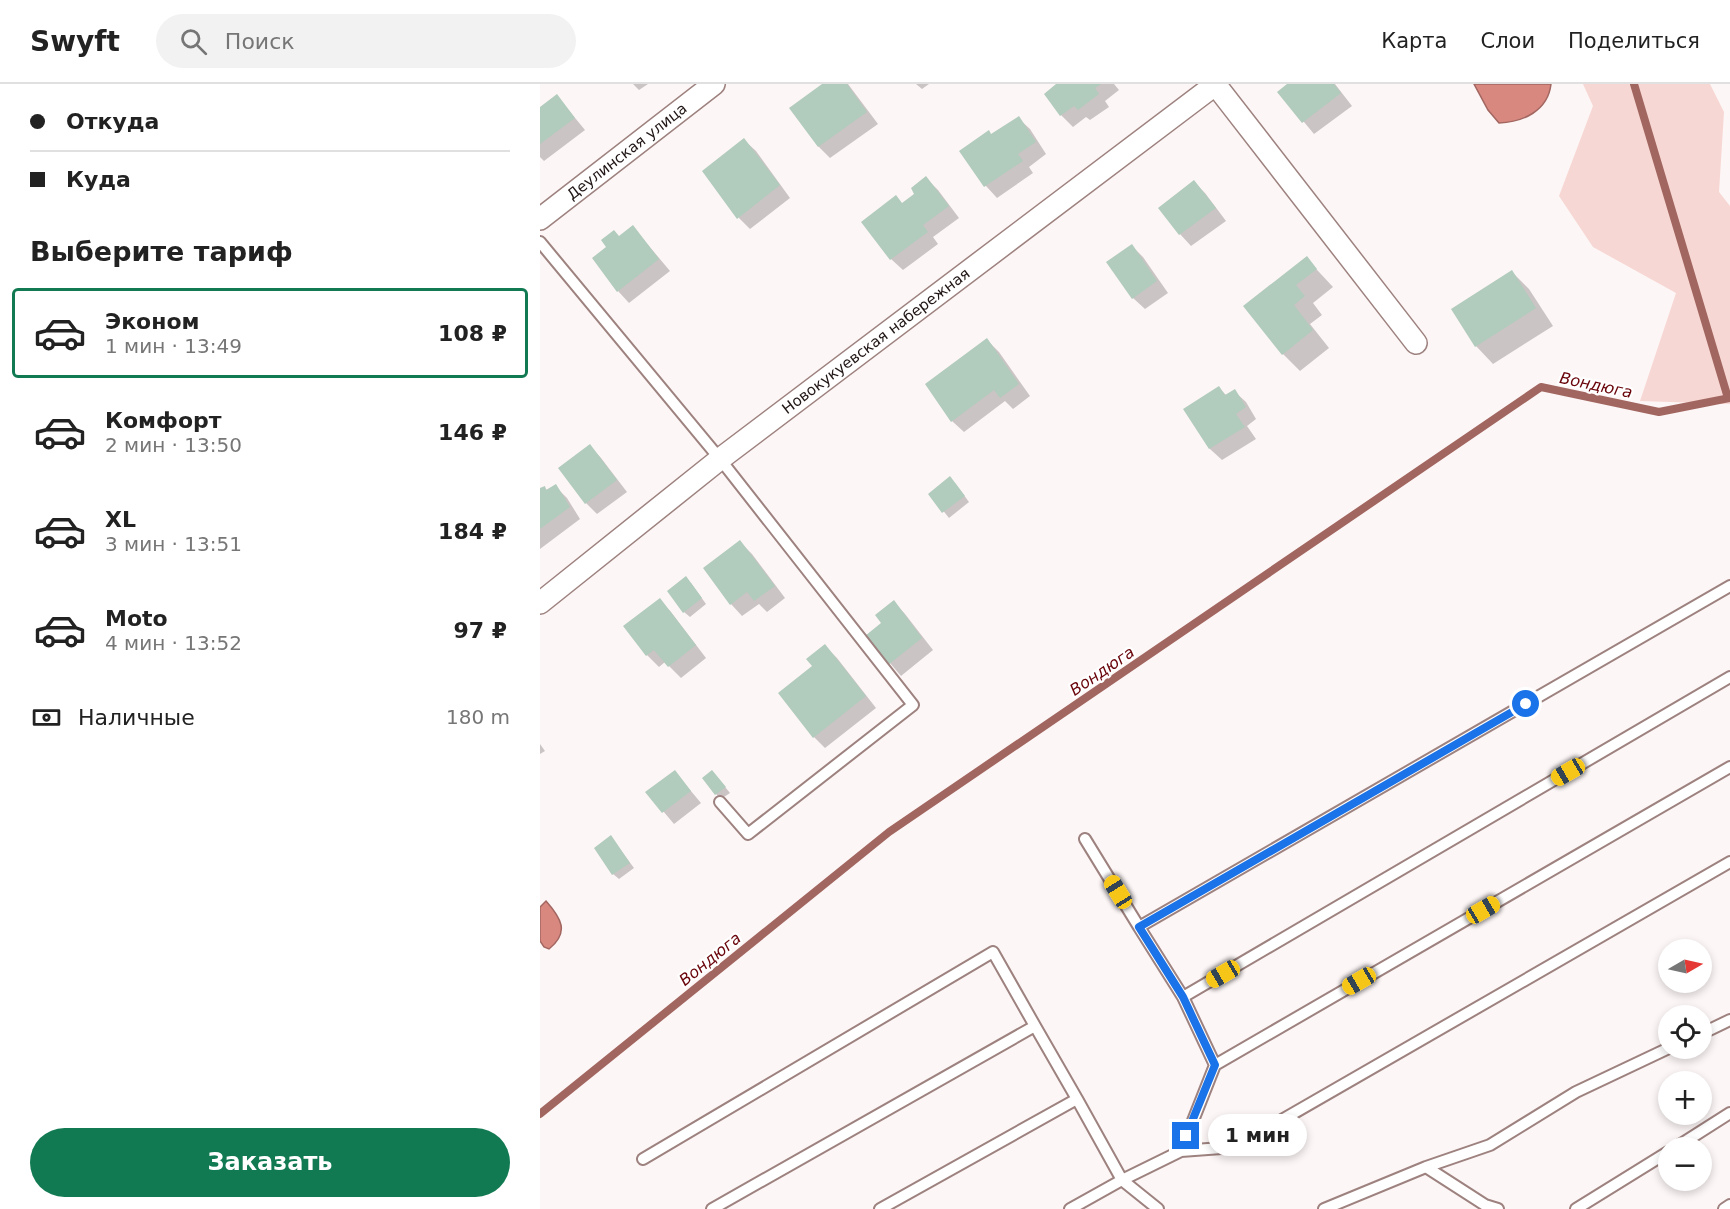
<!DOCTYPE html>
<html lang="ru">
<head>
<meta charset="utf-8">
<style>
	:root { --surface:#fff; --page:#f2f2f2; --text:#222; --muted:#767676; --line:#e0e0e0; --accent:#127a53 }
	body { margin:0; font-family:"DejaVu Sans",sans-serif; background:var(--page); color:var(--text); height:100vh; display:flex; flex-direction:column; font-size:22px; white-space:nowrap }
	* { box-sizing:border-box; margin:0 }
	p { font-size:20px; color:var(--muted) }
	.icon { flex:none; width:33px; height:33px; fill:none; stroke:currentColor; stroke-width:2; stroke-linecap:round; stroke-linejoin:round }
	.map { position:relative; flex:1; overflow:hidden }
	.sheet { display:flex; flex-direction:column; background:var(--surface); width:540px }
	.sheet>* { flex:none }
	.top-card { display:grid; align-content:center; height:132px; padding:0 30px; background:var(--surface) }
	.needle { width:39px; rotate:81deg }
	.buttons { position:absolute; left:1118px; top:855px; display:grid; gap:12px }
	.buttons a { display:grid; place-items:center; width:54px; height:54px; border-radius:50%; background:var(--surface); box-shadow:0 3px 9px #0003; font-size:30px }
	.end { position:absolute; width:27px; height:27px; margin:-14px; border:8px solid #1a73e8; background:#fff; box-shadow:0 0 0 3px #fff }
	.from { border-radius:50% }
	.bubble { position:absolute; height:42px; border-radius:21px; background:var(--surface); box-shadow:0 3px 9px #0003; font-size:20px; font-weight:800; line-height:42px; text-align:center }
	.car { position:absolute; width:18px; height:36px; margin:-18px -9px; border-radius:8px; box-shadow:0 0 4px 2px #0007; background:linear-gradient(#f5c518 24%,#345 0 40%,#f5c518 0 76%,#345 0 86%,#f5c518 0) }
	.top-card b { display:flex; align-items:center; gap:21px; height:57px; font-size:22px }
	.top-card b+b { border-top:2px solid var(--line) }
	.top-card i { width:15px; height:15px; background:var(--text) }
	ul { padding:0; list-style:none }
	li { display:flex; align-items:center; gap:18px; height:90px; margin:0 12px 9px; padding:0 18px; border:3px solid transparent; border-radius:6px }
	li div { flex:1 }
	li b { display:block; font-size:22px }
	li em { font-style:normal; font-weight:800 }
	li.current { border-color:var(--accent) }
	li>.icon { width:54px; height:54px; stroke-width:1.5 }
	h2 { padding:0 30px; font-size:27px; line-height:72px }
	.pay { display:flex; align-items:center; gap:15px; height:66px; padding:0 30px; font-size:22px }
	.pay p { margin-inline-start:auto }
	.button { display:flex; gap:12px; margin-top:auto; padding:12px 30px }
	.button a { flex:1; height:69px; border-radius:36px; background:var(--accent); color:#fff; font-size:24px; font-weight:800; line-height:69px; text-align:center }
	header { display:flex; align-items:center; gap:36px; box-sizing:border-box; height:84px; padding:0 30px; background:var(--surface); border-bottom:2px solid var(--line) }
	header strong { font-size:28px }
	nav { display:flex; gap:33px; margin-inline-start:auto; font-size:21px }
	.search { width:420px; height:54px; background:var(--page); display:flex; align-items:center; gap:15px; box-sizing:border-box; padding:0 21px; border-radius:33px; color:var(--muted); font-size:22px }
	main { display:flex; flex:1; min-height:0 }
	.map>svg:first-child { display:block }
	.green { fill:#f7d7d3 }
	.water { fill:#d98880; stroke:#a26660; stroke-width:1.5 }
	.shadow { fill:#0003 }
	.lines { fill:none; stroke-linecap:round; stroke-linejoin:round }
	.stream { stroke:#a26660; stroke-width:8 }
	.building { fill:#b1cbbd }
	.lane-casing { stroke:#9d827f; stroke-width:14 }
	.street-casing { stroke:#9d827f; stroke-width:24 }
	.lane { stroke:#fff; stroke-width:10 }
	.street { stroke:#fff; stroke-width:21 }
	.route { stroke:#1a73e8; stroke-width:8 }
	.labels { text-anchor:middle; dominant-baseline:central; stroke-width:4.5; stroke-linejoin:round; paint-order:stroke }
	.street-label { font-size:15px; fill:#201615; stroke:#fff }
	.water-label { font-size:16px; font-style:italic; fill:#69040a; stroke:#fff }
</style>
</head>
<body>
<header>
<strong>Swyft</strong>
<div class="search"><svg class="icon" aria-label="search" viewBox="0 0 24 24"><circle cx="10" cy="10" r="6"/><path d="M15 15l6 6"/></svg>Поиск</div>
<nav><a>Карта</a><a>Слои</a><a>Поделиться</a></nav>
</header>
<main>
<section class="sheet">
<div class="top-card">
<b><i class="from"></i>Откуда</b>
<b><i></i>Куда</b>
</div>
<h2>Выберите тариф</h2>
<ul>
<li class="current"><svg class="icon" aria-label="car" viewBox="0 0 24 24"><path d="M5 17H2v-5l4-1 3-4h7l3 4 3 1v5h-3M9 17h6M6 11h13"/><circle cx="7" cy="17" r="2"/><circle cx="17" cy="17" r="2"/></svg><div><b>Эконом</b><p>1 мин · 13:49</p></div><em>108 ₽</em></li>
<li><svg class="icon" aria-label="car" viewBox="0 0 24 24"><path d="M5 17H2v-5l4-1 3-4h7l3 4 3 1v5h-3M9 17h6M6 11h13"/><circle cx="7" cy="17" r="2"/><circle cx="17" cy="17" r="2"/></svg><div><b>Комфорт</b><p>2 мин · 13:50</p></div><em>146 ₽</em></li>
<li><svg class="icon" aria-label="car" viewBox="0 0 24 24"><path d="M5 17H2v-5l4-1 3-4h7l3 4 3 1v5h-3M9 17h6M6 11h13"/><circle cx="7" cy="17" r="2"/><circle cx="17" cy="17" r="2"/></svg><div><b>XL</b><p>3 мин · 13:51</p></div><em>184 ₽</em></li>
<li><svg class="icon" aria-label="car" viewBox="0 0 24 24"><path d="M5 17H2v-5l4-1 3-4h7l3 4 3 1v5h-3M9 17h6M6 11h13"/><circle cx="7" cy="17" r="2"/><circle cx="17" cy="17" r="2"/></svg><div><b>Moto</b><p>4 мин · 13:52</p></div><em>97 ₽</em></li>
</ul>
<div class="pay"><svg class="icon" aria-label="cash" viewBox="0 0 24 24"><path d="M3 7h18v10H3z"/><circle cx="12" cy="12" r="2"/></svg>Наличные<p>180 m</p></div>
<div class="button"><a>Заказать</a></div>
</section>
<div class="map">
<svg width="1190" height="1125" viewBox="0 0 1190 1125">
	<rect width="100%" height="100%" fill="#fdf6f6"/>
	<path class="green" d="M1043,0H1170L1184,28L1179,108L1190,122V320L1100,317L1136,209L1053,163L1019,112L1053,22Z"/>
	<path class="water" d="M934,0H1011C1008,27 983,38 959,39L948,26Z
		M6,817C21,834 30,848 9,865L4,863L0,857V823Z"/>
	<path class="shadow" d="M93,0H108L99,6Z
		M284,0H308L338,40L290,74L279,63L251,25Z
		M376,0H389L382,5Z
		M519,0H574L579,6L565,17L569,23L550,36L546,33L533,43L521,31L506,11Z
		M750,0H795L812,22L774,50L739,8Z
		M17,12L45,46L4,77L0,73V25Z
		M478,34L490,45L506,70L489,83L493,89L457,114L446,102L422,67L452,51Z
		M204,56L216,67L250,114L210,145L199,134Z
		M386,94L398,106L419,134L393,153L398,160L363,186L351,175L363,121L376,110Z
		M654,98L665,109L686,137L651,162L640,150Z
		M93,143L130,187L89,219L78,207Z
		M592,162L603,173L628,209L605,225L593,214Z
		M766,174L793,203L773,219L782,231L770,240L789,264L760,287L743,270L705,222Z
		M972,188L989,205L1013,242L953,280L936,262Z
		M447,256L459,268L490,312L473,325L465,317L424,348L412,337Z
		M679,304L687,312L694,307L706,318L716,335L707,342L716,355L682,376L670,365L646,325Z
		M50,362L61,374L87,408L57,430L46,419Z
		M415,399L429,418L409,434L390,410Z
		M15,402L27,414L40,435L0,465V406L4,403L8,407Z
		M200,458L212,470L245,514L227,528L219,520L202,532L191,520Z
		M151,499L166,520L150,533L144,528Z
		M120,516L131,528L166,574L141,594L125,578L119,583L107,571L86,542Z
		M354,518L365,530L393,566L361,592L327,552L344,539Z
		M285,562L297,574L336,624L285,664L274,653V583Z
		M0,660L5,667L0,670Z
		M135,688L161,719L134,740L107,708Z
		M177,693L190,709L181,715L176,710Z
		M71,753L94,784L79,795L73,790Z"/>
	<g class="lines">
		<path class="stream" d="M1094,0L1188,314
			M0,1030L349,748L1001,303L1119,328L1190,314"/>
	</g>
	<path class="building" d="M282,0H307L327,28L278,63L249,24Z
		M516,0H561L555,4L559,10L538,26L534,22L520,32L504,10Z
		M747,0H794L801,9L762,39L737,8Z
		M17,10L35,34L0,60V23Z
		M479,32L496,58L478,70L483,77L444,103L419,67L449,46L451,50Z
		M204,54L240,101L197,135L162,87Z
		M386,92L409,122L383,141L388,148L350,176L321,138L356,111L362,119L374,110L371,104Z
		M654,96L676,124L639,151L618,124Z
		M93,141L119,175L77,208L52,174L66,163L61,156L74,146L79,152Z
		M592,160L617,197L592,215L566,178Z
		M767,172L777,185L756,201L765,212L754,221L773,246L742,271L703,222Z
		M972,186L996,224L935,263L911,225Z
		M447,254L479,300L460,314L454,306L411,338L385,300Z
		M679,302L685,311L695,305L706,323L696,330L705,343L669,365L643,325Z
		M50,360L77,396L45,420L18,384Z
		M410,392L425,412L402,429L388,410Z
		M16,400L30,423L0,445V404L5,402L6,406Z
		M200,456L235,502L214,517L207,508L190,521L163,484Z
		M146,492L162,514L143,529L127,507Z
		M120,514L156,561L128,583L114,566L106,572L83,542Z
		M354,516L382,554L348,581L325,552L341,539L335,531Z
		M285,560L326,612L273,654L238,609L272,582L266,575Z
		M135,686L151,707L122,729L105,708Z
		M172,686L186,703L175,711L162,694Z
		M71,751L90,779L72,791L54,764Z"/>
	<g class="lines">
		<defs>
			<path id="lane" d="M0,158L180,375L373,621L208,750L180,718
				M1190,502L599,843L643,913L1190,593
				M545,755L599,843
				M1161,950L1190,936
				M675,981L1190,683
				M537,1015L582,1096L618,1125
				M1135,1064L1190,1029
				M641,1067L695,1063L1190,778
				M103,1075L453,868L495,942L172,1125
				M340,1125L537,1015L495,942
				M530,1125L582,1096L641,1067L675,981L643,913
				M784,1125L886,1083
				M958,1125L945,1121L886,1083L950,1061L1036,1008L1129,964
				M1036,1125L1128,1068
				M1184,1125L1190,1121"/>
			<g id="street">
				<path d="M675,0L876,259"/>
				<path id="s1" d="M0,135L174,0"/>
				<path id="s2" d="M0,519L180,375L676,0"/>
			</g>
		</defs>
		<use href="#lane" class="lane-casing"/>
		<use href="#street" class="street-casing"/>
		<use href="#lane" class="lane"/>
		<use href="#street" class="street"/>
	</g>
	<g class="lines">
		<path class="route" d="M646,1052L675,981L643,913L599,843L986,620"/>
	</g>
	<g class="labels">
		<g class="street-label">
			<text stroke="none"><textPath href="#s1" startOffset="110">Деулинская улица</textPath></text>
			<text stroke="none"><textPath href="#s2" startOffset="426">Новокукуевская набережная</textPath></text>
		</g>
		<g class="water-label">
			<text transform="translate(1056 301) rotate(12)">Вондюга</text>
			<text transform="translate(562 587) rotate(-34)">Вондюга</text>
			<text transform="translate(170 875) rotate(-39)">Вондюга</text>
		</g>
	</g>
</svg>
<div class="buttons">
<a><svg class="needle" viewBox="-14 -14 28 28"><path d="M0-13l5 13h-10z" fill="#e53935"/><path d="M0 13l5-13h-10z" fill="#767676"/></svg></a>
<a><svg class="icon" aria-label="locate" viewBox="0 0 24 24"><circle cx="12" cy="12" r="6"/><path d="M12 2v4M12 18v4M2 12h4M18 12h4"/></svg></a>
<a>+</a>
<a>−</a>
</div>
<i class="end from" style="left:986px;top:620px"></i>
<i class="end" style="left:646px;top:1052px"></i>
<div class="bubble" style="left:668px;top:1030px;width:99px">1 мин</div>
<i class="car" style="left:1028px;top:688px;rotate:240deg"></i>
<i class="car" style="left:578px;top:808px;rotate:328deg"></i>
<i class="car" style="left:943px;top:826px;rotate:60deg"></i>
<i class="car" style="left:683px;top:890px;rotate:240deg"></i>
<i class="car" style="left:819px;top:897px;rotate:240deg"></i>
</div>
</main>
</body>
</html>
